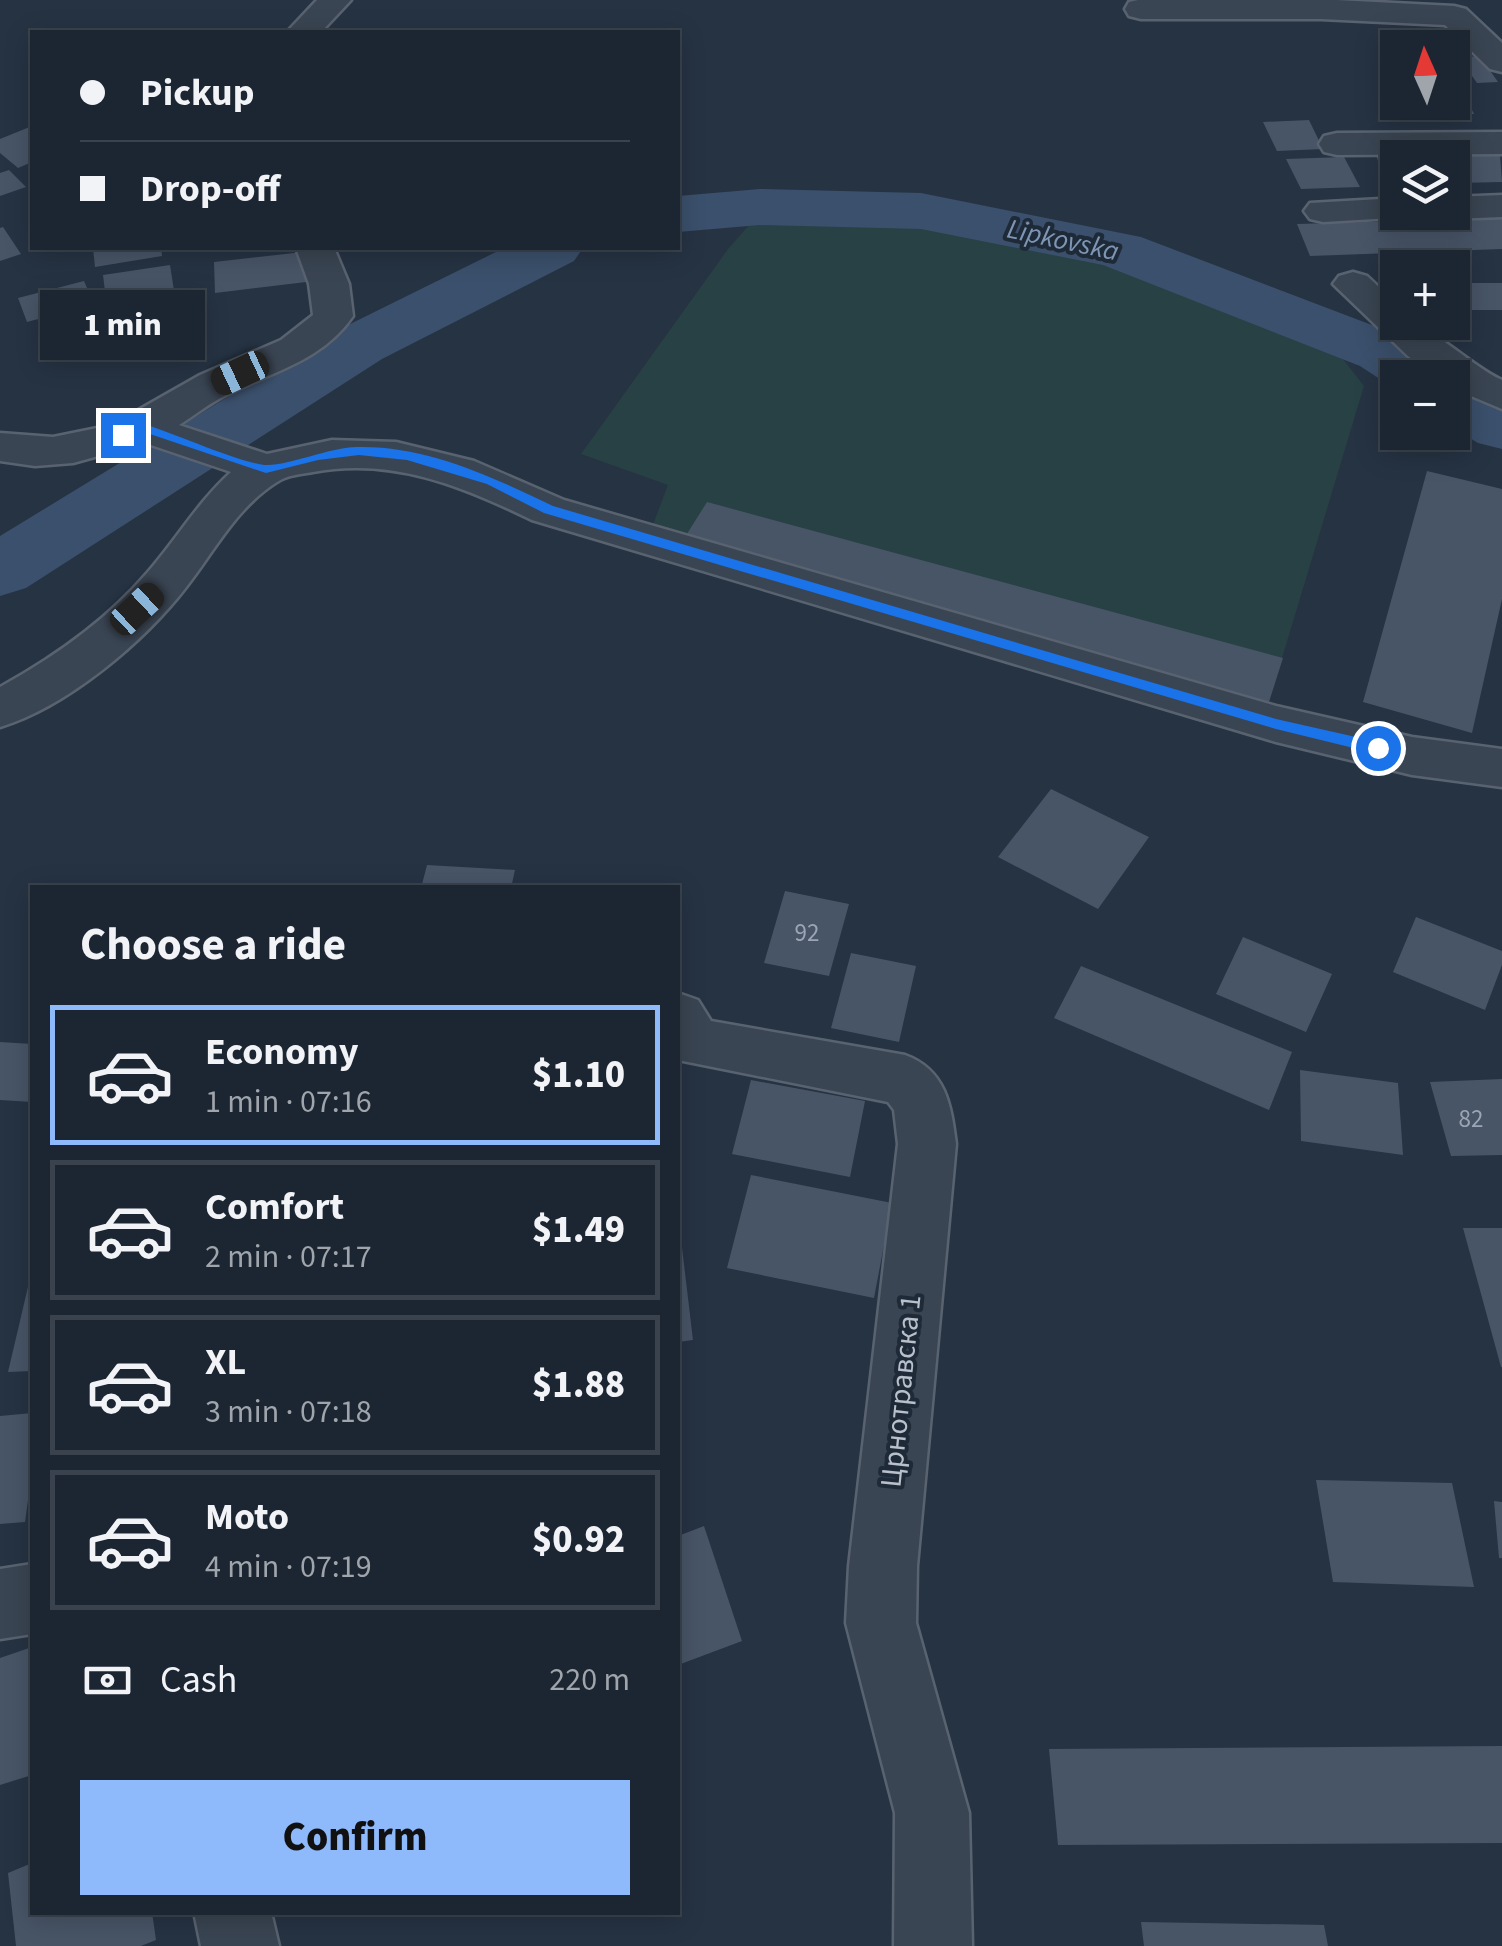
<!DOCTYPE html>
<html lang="en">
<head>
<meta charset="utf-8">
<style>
	:root { --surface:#1c2632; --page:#252e3a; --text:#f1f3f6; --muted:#a0a5ac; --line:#3a434d; --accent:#8eb9fb }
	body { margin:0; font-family:"Source Sans 3",sans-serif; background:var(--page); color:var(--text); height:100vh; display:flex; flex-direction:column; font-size:38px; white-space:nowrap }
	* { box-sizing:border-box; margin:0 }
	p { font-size:32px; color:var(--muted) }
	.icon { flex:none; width:55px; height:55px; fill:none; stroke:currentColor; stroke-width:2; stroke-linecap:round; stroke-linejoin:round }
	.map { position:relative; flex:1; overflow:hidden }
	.side { position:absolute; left:30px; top:885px; width:650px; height:1030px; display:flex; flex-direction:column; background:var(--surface); border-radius:0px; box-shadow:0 5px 25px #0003,0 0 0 2px var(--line) }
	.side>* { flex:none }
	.banner { position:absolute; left:30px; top:30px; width:650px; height:220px; border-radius:0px; box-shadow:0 5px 25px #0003,0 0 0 2px var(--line); display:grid; align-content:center; height:220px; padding:0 50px; background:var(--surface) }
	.needle { width:65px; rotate:357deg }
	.buttons { position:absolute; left:1380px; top:30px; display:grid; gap:20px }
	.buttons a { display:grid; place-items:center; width:90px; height:90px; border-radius:0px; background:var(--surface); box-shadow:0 5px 25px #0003,0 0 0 2px var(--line); font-size:50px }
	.end { position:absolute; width:45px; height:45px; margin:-22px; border:12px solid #1a73e8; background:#fff; box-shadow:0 0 0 5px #fff }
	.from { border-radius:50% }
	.bubble { position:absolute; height:70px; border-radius:0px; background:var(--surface); box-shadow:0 5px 25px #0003,0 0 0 2px var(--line); font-size:32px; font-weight:800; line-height:70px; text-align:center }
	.car { position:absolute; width:30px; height:60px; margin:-30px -15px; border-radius:12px; box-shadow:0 0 8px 2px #0007; background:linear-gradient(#222 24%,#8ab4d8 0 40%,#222 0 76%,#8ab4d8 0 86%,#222 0) }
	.banner b { display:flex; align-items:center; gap:35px; height:95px; font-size:38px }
	.banner b+b { border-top:2px solid var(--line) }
	.banner i { width:25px; height:25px; background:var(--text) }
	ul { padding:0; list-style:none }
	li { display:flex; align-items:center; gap:30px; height:140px; margin:0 20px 15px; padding:0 30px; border:5px solid var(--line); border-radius:0px }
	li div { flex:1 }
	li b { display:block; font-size:38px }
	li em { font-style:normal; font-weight:800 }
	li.current { border-color:var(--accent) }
	li>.icon { width:90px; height:90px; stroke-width:1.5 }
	h2 { padding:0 50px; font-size:45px; line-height:120px }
	.pay { display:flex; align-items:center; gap:25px; height:110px; padding:0 50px; font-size:38px }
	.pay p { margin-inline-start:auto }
	.cta { display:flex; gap:20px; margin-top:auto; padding:20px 50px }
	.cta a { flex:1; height:115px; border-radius:0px; background:var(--accent); color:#111; font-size:40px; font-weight:800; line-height:115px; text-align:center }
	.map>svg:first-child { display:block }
	.green { fill:#284144 }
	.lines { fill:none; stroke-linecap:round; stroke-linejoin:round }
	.river { fill:#3b506c; fill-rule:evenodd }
	.building { fill:#485567 }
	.minor-casing { stroke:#596370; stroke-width:5 }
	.minor { fill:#3a4553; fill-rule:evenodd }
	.route { fill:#1a73e8 }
	.labels { text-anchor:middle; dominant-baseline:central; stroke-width:8; stroke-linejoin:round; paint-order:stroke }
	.number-label { font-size:25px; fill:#9ca5b3 }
	.far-water-label { font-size:28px; font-style:italic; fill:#7e96b4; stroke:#1f2a38 }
	.street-label { font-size:30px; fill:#b8c0cc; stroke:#1f2a38 }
</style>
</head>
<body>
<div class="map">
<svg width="1502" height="1946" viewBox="0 0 1502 1946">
	<rect width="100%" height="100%" fill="#263343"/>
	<path class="green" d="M751,223H916L1092,260L1332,345L1364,386L1267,708L649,535L668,485L581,454L728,249Z"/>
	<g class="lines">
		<path class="river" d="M760,189L921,193L1141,237L1406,338L1448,363L1456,376L1476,381L1502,397V449L1478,443L1452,427V378H1398V391L1360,366L1103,265L921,229L760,225L678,232V196Z
			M504,248H583L574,261L382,359L26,588L0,596V536L336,331Z"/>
	</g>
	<path class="building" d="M1480,56L1498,82L1477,83L1470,73L1452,74V58Z
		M1452,90H1462L1474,114H1419L1414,102H1452Z
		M1309,120L1323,149L1277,151L1263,122Z
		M32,126V162L18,168L0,153V139Z
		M1375,152L1434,153L1436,158H1398V182H1385Z
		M1500,155L1502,182L1459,183L1452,171V156Z
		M1344,157L1360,187L1301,189L1286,159Z
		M9,170L26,187L0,196V173Z
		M1502,218V249L1310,256L1297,224Z
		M3,227L21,254L0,261V228Z
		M93,248H161L162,256L95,267Z
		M303,252L306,282L215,293L214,262Z
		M170,265L175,297L107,308L103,275Z
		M84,281L94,304L27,322L18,298Z
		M1452,283H1502V310H1452Z
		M177,305L182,339L113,351L109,317Z
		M1427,471L1502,489V599L1472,733L1363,702Z
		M707,502L1283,658L1267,708L680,545Z
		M1051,789L1149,837L1098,909L998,857Z
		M427,865L515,870L511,888H421Z
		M785,891L849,904L829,976L764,963Z
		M1416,917L1502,951V965L1485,1010L1393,972Z
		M1243,937L1332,974L1306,1032L1216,994Z
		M851,953L916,966L899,1042L831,1028Z
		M1081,966L1292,1052L1269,1110L1054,1018Z
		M0,1042L32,1044V1102L0,1100Z
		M1300,1070L1398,1083L1403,1155L1301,1141Z
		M1502,1079V1155L1451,1156L1430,1082Z
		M751,1080L865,1101L850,1177L732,1154Z
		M751,1175L892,1203L874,1298L727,1268Z
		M678,1214L693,1340L678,1342Z
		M1463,1228H1502V1367H1501Z
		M31,1274L32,1371L8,1372Z
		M32,1413V1471L25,1522L0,1524V1416Z
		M1316,1480L1452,1483L1474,1587L1333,1582Z
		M1494,1501L1502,1502V1558H1499Z
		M704,1526L742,1641L678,1665V1536Z
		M32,1647V1775L0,1785V1658Z
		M1502,1746V1843L1058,1845L1049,1749Z
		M32,1863V1912H152L156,1940L141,1946H16L8,1873Z
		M1141,1922L1324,1925L1328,1946H1144Z"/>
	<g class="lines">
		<defs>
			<path id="minor" d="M317,0H351L321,32H287Z
				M1138,0H1336L1454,6L1466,9L1502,43V72L1490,69L1445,25L1321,19H1141L1129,16L1125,9L1129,2Z
				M1502,132V154L1337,155L1324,152L1319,144L1324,136L1337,133Z
				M1502,195V217L1452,219L1436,212H1452V197Z
				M1398,198V212H1414L1411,217L1323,222L1310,219L1304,211L1310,203Z
				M296,248H334L349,284L353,316C321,362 273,371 226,395C210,403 195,415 179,425L267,454L332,440L396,442L474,461L564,500L1276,706L1412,737L1502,749V787L1412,775L1276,742L532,520C462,486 392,457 313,472C301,474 287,475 277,482C237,507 215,550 187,586C145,641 67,707 0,727V687C54,657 106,621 147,573C176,540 198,502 231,472L145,443L73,463L35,466L0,461V433L53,437L112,425L200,375L281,340L313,315L309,284Z
				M1353,272L1367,276L1398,305V322C1431,322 1468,365 1502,380V409L1452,388V378H1436L1408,356L1333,284L1339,276Z
				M678,993L698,1000L711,1021L905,1055C946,1070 951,1105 956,1144L917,1566L916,1623L969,1813L972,1946H894L895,1813L846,1623L849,1566L898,1144L894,1110L888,1102L678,1060Z
				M32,1564V1634L0,1639V1569Z
				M194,1912H271L279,1946H201Z"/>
		</defs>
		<use href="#minor" class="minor-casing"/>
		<use href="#minor" class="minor"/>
	</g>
	<path class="route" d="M144,424C171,432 245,465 267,465C291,465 327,448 357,447C425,445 493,477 553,506L1276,719L1378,742L1385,748L1378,754L1276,729L544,513L487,484L407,460L359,455L318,460L266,473L144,432L123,439L116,435Z"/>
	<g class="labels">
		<g class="number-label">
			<text x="807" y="933">92</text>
			<text x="1471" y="1119">82</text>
		</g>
		<g class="far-water-label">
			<text transform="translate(1063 240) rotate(12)">Lipkovska</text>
		</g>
		<g class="street-label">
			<text transform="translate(901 1391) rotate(-84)">Црнотравска 1</text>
		</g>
	</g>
</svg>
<div class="buttons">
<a><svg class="needle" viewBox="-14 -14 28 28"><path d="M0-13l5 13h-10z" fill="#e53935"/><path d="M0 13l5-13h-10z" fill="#a0a5ac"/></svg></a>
<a><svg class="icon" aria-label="layers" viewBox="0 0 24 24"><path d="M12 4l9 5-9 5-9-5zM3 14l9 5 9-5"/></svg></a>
<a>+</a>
<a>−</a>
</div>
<i class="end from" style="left:1378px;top:748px"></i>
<i class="end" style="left:123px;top:435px"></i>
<div class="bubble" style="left:40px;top:290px;width:165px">1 min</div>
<i class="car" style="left:240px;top:373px;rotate:245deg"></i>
<i class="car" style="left:137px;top:609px;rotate:47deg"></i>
<div class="banner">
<b><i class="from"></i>Pickup</b>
<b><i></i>Drop-off</b>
</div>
<section class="side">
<h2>Choose a ride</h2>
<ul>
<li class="current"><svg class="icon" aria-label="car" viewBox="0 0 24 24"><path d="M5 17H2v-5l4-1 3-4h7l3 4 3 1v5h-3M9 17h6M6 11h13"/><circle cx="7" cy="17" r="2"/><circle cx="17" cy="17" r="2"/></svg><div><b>Economy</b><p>1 min · 07:16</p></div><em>$1.10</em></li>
<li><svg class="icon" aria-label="car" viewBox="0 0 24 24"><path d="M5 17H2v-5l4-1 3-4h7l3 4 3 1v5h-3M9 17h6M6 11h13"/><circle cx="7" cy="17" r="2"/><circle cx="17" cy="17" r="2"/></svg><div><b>Comfort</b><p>2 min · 07:17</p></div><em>$1.49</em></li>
<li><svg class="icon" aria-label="car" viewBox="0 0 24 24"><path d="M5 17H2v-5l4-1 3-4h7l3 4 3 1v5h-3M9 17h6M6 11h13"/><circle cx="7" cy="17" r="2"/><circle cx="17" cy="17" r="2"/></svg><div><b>XL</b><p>3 min · 07:18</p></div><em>$1.88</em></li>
<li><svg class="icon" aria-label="car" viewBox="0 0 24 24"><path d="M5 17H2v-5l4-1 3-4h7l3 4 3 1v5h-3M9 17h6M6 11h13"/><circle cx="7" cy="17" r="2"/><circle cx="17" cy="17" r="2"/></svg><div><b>Moto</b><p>4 min · 07:19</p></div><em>$0.92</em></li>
</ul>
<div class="pay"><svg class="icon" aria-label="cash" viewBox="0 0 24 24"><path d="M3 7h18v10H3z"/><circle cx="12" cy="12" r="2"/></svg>Cash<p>220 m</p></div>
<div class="cta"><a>Confirm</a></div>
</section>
</div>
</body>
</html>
